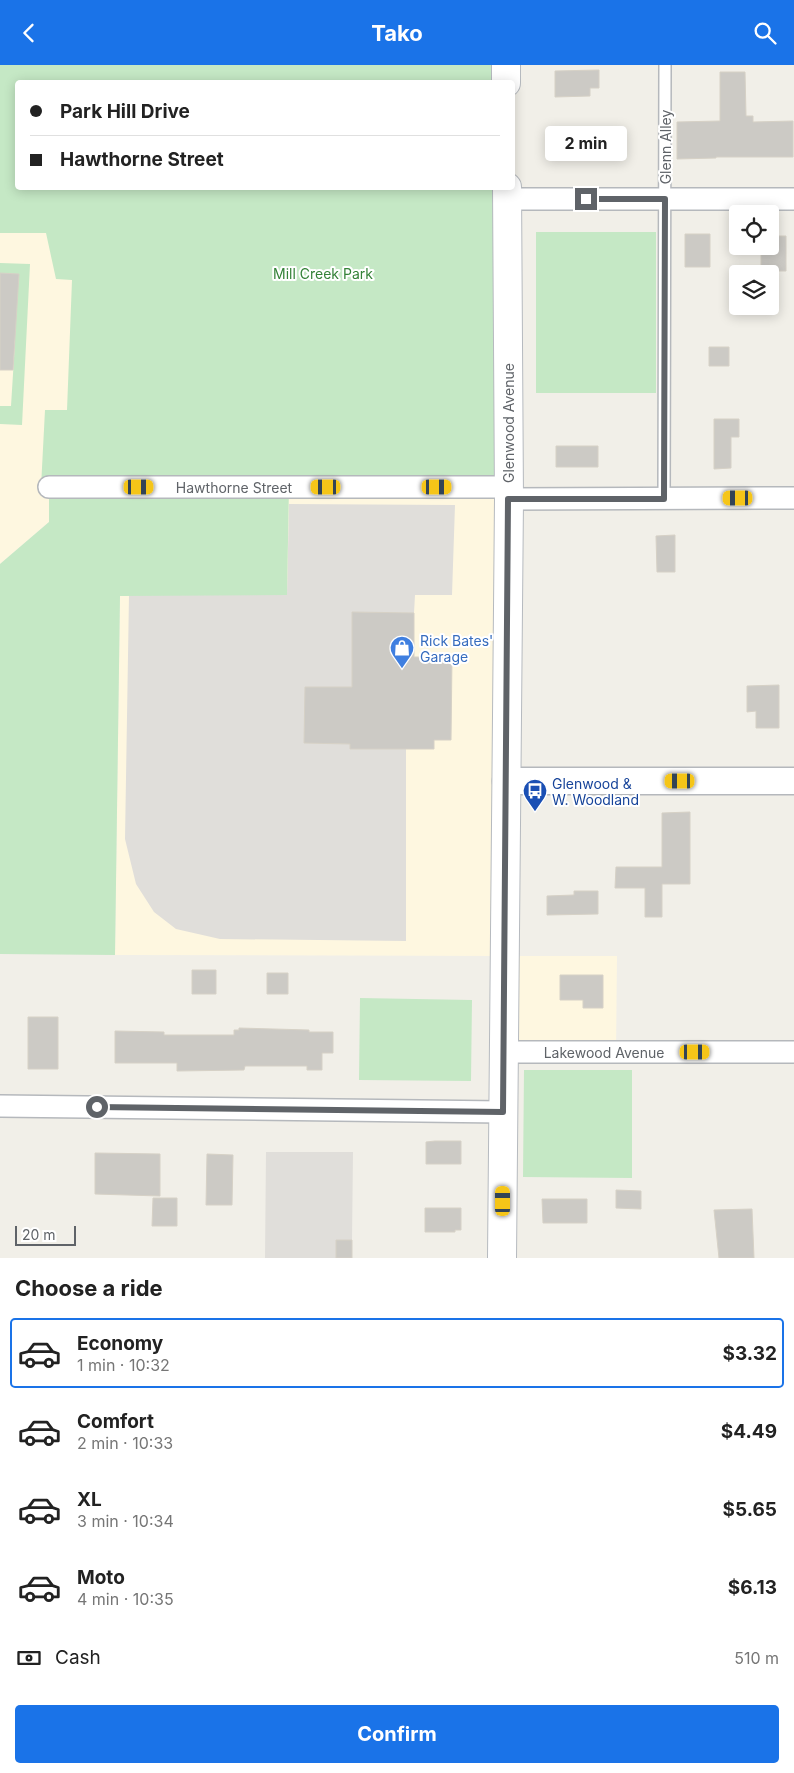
<!DOCTYPE html>
<html lang="en">
<head>
<meta charset="utf-8">
<style>
	:root { --surface:#fff; --page:#f6f6f6; --text:#222; --muted:#767676; --line:#e0e0e0; --accent:#1a73e8 }
	body { margin:0; font-family:Inter,sans-serif; background:var(--page); color:var(--text); height:100vh; display:flex; flex-direction:column; font-size:19px; white-space:nowrap }
	* { box-sizing:border-box; margin:0 }
	p { font-size:16px; color:var(--muted) }
	.icon { flex:none; width:28px; height:28px; fill:none; stroke:currentColor; stroke-width:2; stroke-linecap:round; stroke-linejoin:round }
	.map { position:relative; height:1193px; overflow:hidden }
	.details { display:flex; flex-direction:column; background:var(--surface); flex:1 }
	.details>* { flex:none }
	.banner { position:absolute; left:15px; top:15px; width:500px; height:110px; border-radius:5px; box-shadow:0 2px 12px #0003; display:grid; align-content:center; height:110px; padding:0 15px; background:var(--surface) }
	.tools { position:absolute; left:729px; top:140px; display:grid; gap:10px }
	.tools a { display:grid; place-items:center; width:50px; height:50px; border-radius:5px; background:var(--surface); box-shadow:0 2px 12px #0003; font-size:25px }
	.scale { position:absolute; left:15px; bottom:12px; width:61px; box-sizing:border-box; padding-left:5px; border:2px solid #5f6368; border-top:0; font-size:14px; line-height:18px; white-space:nowrap; color:#5f6368; -webkit-text-stroke:4px #fff; paint-order:stroke }
	.end { position:absolute; width:22px; height:22px; margin:-11px; border:6px solid #5f6368; background:#fff; box-shadow:0 0 0 2px #fff }
	.from { border-radius:50% }
	.bubble { position:absolute; height:35px; border-radius:5px; background:var(--surface); box-shadow:0 2px 12px #0003; font-size:16px; font-weight:700; line-height:35px; text-align:center }
	.car { position:absolute; width:15px; height:30px; margin:-15px -8px; border-radius:6px; box-shadow:0 0 4px 1px #0007; background:linear-gradient(#f5c518 24%,#345 0 40%,#f5c518 0 76%,#345 0 86%,#f5c518 0) }
	.banner b { display:flex; align-items:center; gap:18px; height:48px; font-size:19px }
	.banner b+b { border-top:1px solid var(--line) }
	.banner i { width:12px; height:12px; background:var(--text) }
	ul { padding:0; list-style:none }
	li { display:flex; align-items:center; gap:15px; height:70px; margin:0 10px 8px; padding:0 5px; border:2px solid transparent; border-radius:5px }
	li div { flex:1 }
	li b { display:block; font-size:19px }
	li em { font-style:normal; font-weight:700 }
	li.current { border-color:var(--accent) }
	li>.icon { width:45px; height:45px; stroke-width:1.5 }
	h2 { padding:0 15px; font-size:22px; line-height:60px }
	.pay { display:flex; align-items:center; gap:12px; height:55px; padding:0 15px; font-size:19px }
	.pay p { margin-inline-start:auto }
	.action { display:flex; gap:10px; margin-top:auto; padding:10px 15px }
	.action a { flex:1; height:58px; border-radius:5px; background:var(--accent); color:#fff; font-size:20px; font-weight:700; line-height:58px; text-align:center }
	header { display:flex; justify-content:space-between; align-items:center; height:65px; padding:0 15px; background:var(--accent); color:#fff; font-size:22px; font-weight:700 }
	.map>svg:first-child { display:block }
	.commercial { fill:#fef7e0 }
	.industrial { fill:#e0deda }
	.green { fill:#c5e8c5 }
	.building { fill:#cccac5; stroke:#d6d1c6 }
	.lines { fill:none; stroke-linecap:round; stroke-linejoin:round }
	.service-casing { stroke:#b5b8bc; stroke-width:14 }
	.minor-casing { stroke:#b5b8bc; stroke-width:24 }
	.tertiary-casing { stroke:#b5b8bc; stroke-width:29 }
	.secondary-casing { stroke:#b6babf; stroke-width:30 }
	.service { stroke:#fff; stroke-width:11 }
	.minor { stroke:#fff; stroke-width:21 }
	.tertiary { stroke:#fff; stroke-width:26 }
	.secondary { stroke:#fff; stroke-width:28 }
	.route { stroke:#5f6368; stroke-width:6 }
	.labels { text-anchor:middle; dominant-baseline:central; stroke-width:4; stroke-linejoin:round; paint-order:stroke }
	.street-label { font-size:14px; fill:#5f6368; stroke:#fff }
	.park-label { font-size:14px; fill:#348238; stroke:#fff }
	.shop-label { font-size:14px; fill:#366cbe; stroke:#fff; text-anchor:start }
	.transit-label { font-size:14px; fill:#164399; stroke:#fff; text-anchor:start }
</style>
</head>
<body>
<header><svg class="icon" aria-label="back" viewBox="0 0 24 24"><path d="M15 5l-7 7 7 7"/></svg>Tako<svg class="icon" aria-label="search" viewBox="0 0 24 24"><circle cx="10" cy="10" r="6"/><path d="M15 15l6 6"/></svg></header>
<div class="map">
<svg width="794" height="1193" viewBox="0 0 794 1193">
	<rect width="100%" height="100%" fill="#f1efe8"/>
	<path class="commercial" d="M0,168H71L100,207L49,457L0,499Z
		M289,422H509L505,891H617L616,987H504L505,891L115,890L120,530H129Z"/>
	<path class="industrial" d="M289,439L455,440L452,530H415L414,548L352,547V622H305V678L350,679V684H406V876L220,874L176,864L154,847L136,819L125,774L129,530H287Z
		M266,1087H353L352,1175H336V1193H265Z"/>
	<path class="green" d="M0,0H506V18H18V122L507,123L509,422H289L287,530L120,531L115,890L0,889V499L49,457V422H41L45,345H67L72,215L56,214L46,168H0Z
		M536,167H656V328H536Z
		M0,198L30,199L22,360L0,359V341H11L15,277L0,208Z
		M360,933L472,935L471,1016L359,1015Z
		M524,1005H632V1113L523,1112Z"/>
	<path class="building" d="M599,5V23H590V31L555,32V6Z
		M720,7H745L746,51H753V57L793,56V92H716V93L677,94V57L720,56Z
		M685,169H710V202H685Z
		M770,171H786V206H761V181H770Z
		M0,208L19,209L13,305H0Z
		M709,282H729V301H709Z
		M714,354H739V372H731V403L714,404Z
		M556,381H598V402H556Z
		M675,470V507H657L656,471Z
		M352,547L414,548V592H452L451,675H434V684H350V679L304,678L305,622H352Z
		M779,620V663H756V646L747,647V621Z
		M690,747V819H662V852H645V823H615L616,802H662V748Z
		M574,826H598V849L547,850V831L574,830Z
		M192,905H216V929H192Z
		M267,908H288V929H267Z
		M560,910H603V943H583V935H560Z
		M28,952H58V1004H28Z
		M239,963L309,965V967H333V988H322V1005H307V1001H245L244,1005L177,1006V998H115V966L164,967V970H234V965H239Z
		M435,1076H461V1099H426V1077Z
		M95,1088L160,1089V1131L95,1129Z
		M207,1089L233,1090L232,1140H206Z
		M616,1125L641,1126V1144L616,1143Z
		M153,1133H177V1161H152Z
		M542,1134H587V1158H543Z
		M425,1143H461V1165H455V1167H425Z
		M752,1144L754,1193H719L714,1145Z
		M336,1175H352V1193H336Z"/>
	<g class="lines">
		<defs>
			<path id="service" d="M664,434L665,0"/>
			<path id="minor" d="M507,134H794
				M49,422H509
				M509,434L794,433
				M504,987H794
				M0,1041L503,1047"/>
			<path id="tertiary" d="M506,716H794"/>
			<path id="secondary" d="M506,0V18
				M502,1193L509,434L507,122"/>
		</defs>
		<use href="#service" class="service-casing"/>
		<use href="#minor" class="minor-casing"/>
		<use href="#tertiary" class="tertiary-casing"/>
		<use href="#secondary" class="secondary-casing"/>
		<use href="#service" class="service"/>
		<use href="#minor" class="minor"/>
		<use href="#tertiary" class="tertiary"/>
		<use href="#secondary" class="secondary"/>
	</g>
	<g class="lines">
		<path class="route" d="M97,1042L503,1047L508,434H664L665,134H586"/>
	</g>
	<defs>
		<symbol id="shop-pin" viewBox="-11 -11 22 30"><path d="M0 17L-7.5 6A9.5 9.5 0 1 1 7.5 6Z" fill="#3f7fe0" stroke="#fff"/><path d="M-5-2.5h2.3a2.7 3.5 0 0 1 5.4 0H5L5.5 6h-11ZM-1.5-2.5h3a1.5 2.3 0 0 0-3 0Z" fill="#fff"/></symbol>
		<symbol id="bus-pin" viewBox="-11 -11 22 30"><path d="M0 17L-7.5 6A9.5 9.5 0 1 1 7.5 6Z" fill="#1a4fb4" stroke="#fff"/><path d="M-5-6H5V4H4V6H2V4H-2V6H-4V4H-5ZM-3.5-4V0h7V-4ZM-3.5 1.2v1.5H-2V1.2ZM2 1.2v1.5H3.5V1.2Z" fill="#fff"/></symbol>
	</defs>
	<g fill-rule="evenodd">
		<use href="#shop-pin" x="388" y="569" width="28" height="38"/>
		<use href="#bus-pin" x="521" y="712" width="28" height="38"/>
	</g>
	<g class="labels">
		<g class="street-label">
			<text transform="translate(665 82) rotate(-90)">Glenn Alley</text>
			<text transform="translate(508 358) rotate(-90)">Glenwood Avenue</text>
			<text x="234" y="422">Hawthorne Street</text>
			<text x="604" y="987">Lakewood Avenue</text>
		</g>
		<g class="park-label">
			<text x="323" y="208">Mill Creek Park</text>
		</g>
		<g class="shop-label">
			<text x="420" y="575">Rick Bates'<tspan x="420" dy="16">Garage</tspan></text>
		</g>
		<g class="transit-label">
			<text x="552" y="718">Glenwood &amp;<tspan x="552" dy="16">W. Woodland</tspan></text>
		</g>
	</g>
</svg>
<div class="tools">
<a><svg class="icon" aria-label="locate" viewBox="0 0 24 24"><circle cx="12" cy="12" r="6"/><path d="M12 2v4M12 18v4M2 12h4M18 12h4"/></svg></a>
<a><svg class="icon" aria-label="layers" viewBox="0 0 24 24"><path d="M12 4l9 5-9 5-9-5zM3 14l9 5 9-5"/></svg></a>
</div>
<div class="scale">20 m</div>
<i class="end from" style="left:97px;top:1042px"></i>
<i class="end" style="left:586px;top:134px"></i>
<div class="bubble" style="left:545px;top:61px;width:82px">2 min</div>
<i class="car" style="left:139px;top:422px;rotate:90deg"></i>
<i class="car" style="left:326px;top:422px;rotate:270deg"></i>
<i class="car" style="left:437px;top:422px;rotate:90deg"></i>
<i class="car" style="left:738px;top:433px;rotate:270deg"></i>
<i class="car" style="left:680px;top:716px;rotate:270deg"></i>
<i class="car" style="left:695px;top:987px;rotate:90deg"></i>
<i class="car" style="left:503px;top:1136px;rotate:0deg"></i>
<div class="banner">
<b><i class="from"></i>Park Hill Drive</b>
<b><i></i>Hawthorne Street</b>
</div>
</div>
<section class="details">
<h2>Choose a ride</h2>
<ul>
<li class="current"><svg class="icon" aria-label="car" viewBox="0 0 24 24"><path d="M5 17H2v-5l4-1 3-4h7l3 4 3 1v5h-3M9 17h6M6 11h13"/><circle cx="7" cy="17" r="2"/><circle cx="17" cy="17" r="2"/></svg><div><b>Economy</b><p>1 min · 10:32</p></div><em>$3.32</em></li>
<li><svg class="icon" aria-label="car" viewBox="0 0 24 24"><path d="M5 17H2v-5l4-1 3-4h7l3 4 3 1v5h-3M9 17h6M6 11h13"/><circle cx="7" cy="17" r="2"/><circle cx="17" cy="17" r="2"/></svg><div><b>Comfort</b><p>2 min · 10:33</p></div><em>$4.49</em></li>
<li><svg class="icon" aria-label="car" viewBox="0 0 24 24"><path d="M5 17H2v-5l4-1 3-4h7l3 4 3 1v5h-3M9 17h6M6 11h13"/><circle cx="7" cy="17" r="2"/><circle cx="17" cy="17" r="2"/></svg><div><b>XL</b><p>3 min · 10:34</p></div><em>$5.65</em></li>
<li><svg class="icon" aria-label="car" viewBox="0 0 24 24"><path d="M5 17H2v-5l4-1 3-4h7l3 4 3 1v5h-3M9 17h6M6 11h13"/><circle cx="7" cy="17" r="2"/><circle cx="17" cy="17" r="2"/></svg><div><b>Moto</b><p>4 min · 10:35</p></div><em>$6.13</em></li>
</ul>
<div class="pay"><svg class="icon" aria-label="cash" viewBox="0 0 24 24"><path d="M3 7h18v10H3z"/><circle cx="12" cy="12" r="2"/></svg>Cash<p>510 m</p></div>
<div class="action"><a>Confirm</a></div>
</section>
</body>
</html>
